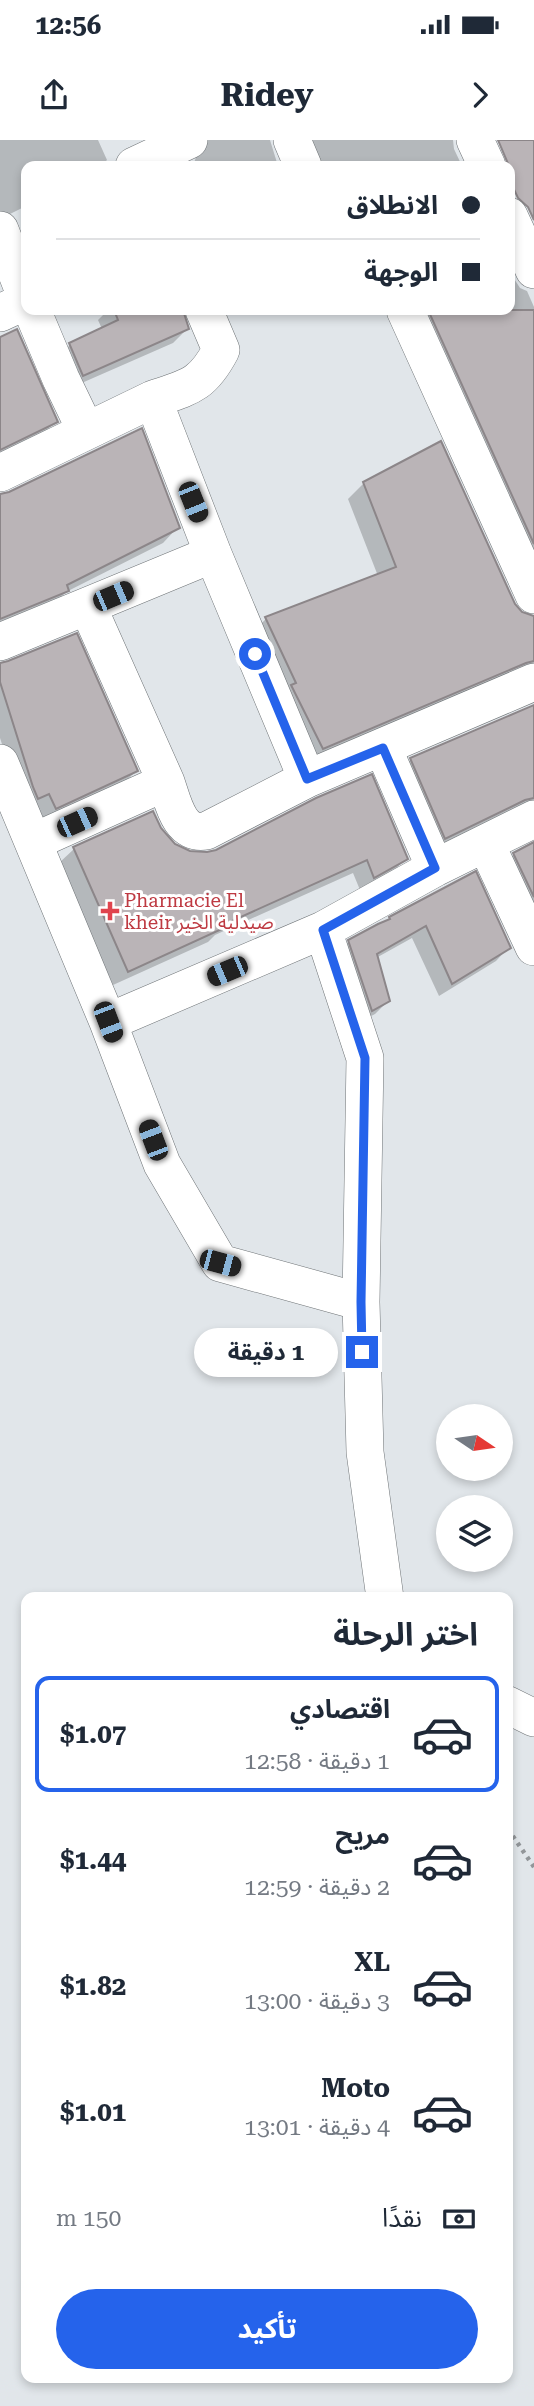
<!DOCTYPE html>
<html lang="ar">
<head>
<meta charset="utf-8">
<style>
	:root { --surface:#fff; --page:#f2f2f3; --text:#1f2937; --muted:#747a83; --line:#e0e1e3; --accent:#2563eb }
	body { margin:0; font-family:"Roboto Serif","Noto Sans Arabic",serif; background:var(--page); color:var(--text); direction:rtl; height:100vh; display:flex; flex-direction:column; font-size:26px; white-space:nowrap }
	* { box-sizing:border-box; margin:0 }
	p { font-size:23px; color:var(--muted) }
	.icon { flex:none; width:38px; height:38px; fill:none; stroke:currentColor; stroke-width:2; stroke-linecap:round; stroke-linejoin:round }
	.map { position:relative; flex:1; overflow:hidden; direction:ltr }
	.side { position:absolute; left:21px; top:1452px; width:492px; height:791px; display:flex; flex-direction:column; background:var(--surface); border-radius:14px; box-shadow:0 4px 10px #0003; direction:rtl }
	.side>* { flex:none }
	.hud { position:absolute; left:21px; top:21px; width:494px; height:154px; border-radius:14px; box-shadow:0 4px 10px #0003; direction:rtl; display:grid; align-content:center; height:154px; padding:0 35px; background:var(--surface) }
	.needle { width:46px; rotate:103deg }
	.tools { position:absolute; left:436px; top:1264px; display:grid; gap:14px }
	.tools a { display:grid; place-items:center; width:77px; height:77px; border-radius:50%; background:var(--surface); box-shadow:0 4px 10px #0003; font-size:35px }
	.end { position:absolute; width:32px; height:32px; margin:-16px; border:9px solid #2563eb; background:#fff; box-shadow:0 0 0 4px #fff }
	.from { border-radius:50% }
	.bubble { position:absolute; height:49px; border-radius:24px; background:var(--surface); box-shadow:0 4px 10px #0003; font-size:23px; font-weight:700; line-height:49px; text-align:center; direction:rtl }
	.car { position:absolute; width:21px; height:42px; margin:-21px -10px; border-radius:9px; box-shadow:0 0 5px 2px #0007; background:linear-gradient(#222 24%,#8ab4d8 0 40%,#222 0 76%,#8ab4d8 0 86%,#222 0) }
	.hud b { display:flex; align-items:center; gap:24px; height:66px; font-size:26px }
	.hud b+b { border-top:2px solid var(--line) }
	.hud i { width:18px; height:18px; background:var(--text) }
	ul { padding:0; list-style:none }
	li { display:flex; align-items:center; gap:21px; height:116px; margin:0 14px 10px; padding:0 21px; border:4px solid transparent; border-radius:14px }
	li div { flex:1 }
	li b { display:block; font-size:26px }
	li em { font-style:normal; font-weight:700 }
	li.current { border-color:var(--accent) }
	li>.icon { width:63px; height:63px; stroke-width:1.5 }
	h2 { padding:0 35px; font-size:32px; line-height:84px }
	.pay { display:flex; align-items:center; gap:18px; height:77px; padding:0 35px; font-size:26px }
	.pay p { margin-inline-start:auto }
	.action { display:flex; gap:14px; margin-top:auto; padding:14px 35px }
	.action a { flex:1; height:80px; border-radius:42px; background:var(--accent); color:#fff; font-size:28px; font-weight:700; line-height:80px; text-align:center }
	.status { display:flex; justify-content:space-between; align-items:center; height:49px; padding:0 35px; background:var(--surface); direction:ltr }
	.status svg { height:19px; fill:currentColor }
	header { display:flex; justify-content:space-between; align-items:center; height:91px; padding:0 35px; background:var(--surface); font-size:32px; font-weight:700 }
	.map>svg:first-child { display:block }
	.shadow { fill:#0003 }
	.building { fill:#bab4b7; stroke:#8c8689; stroke-width:2 }
	.lines { fill:none; stroke-linecap:round; stroke-linejoin:round }
	.minor-casing { stroke:#6e7376; stroke-width:38 }
	.path { stroke:#929699; stroke-width:4.5; stroke-dasharray:3.5 5; stroke-linecap:butt }
	.minor { stroke:#fff; stroke-width:37 }
	.route { stroke:#2563eb; stroke-width:9 }
	.health-dot { fill:#e0444e; stroke:#fff; stroke-width:2.5 }
	.labels { text-anchor:middle; dominant-baseline:central; stroke-width:6; stroke-linejoin:round; paint-order:stroke }
	.health-label { font-size:19px; fill:#be3a42; stroke:#fff; text-anchor:start }
</style>
</head>
<body>
<div class="status"><b>12:56</b><svg viewBox="0 0 49 12"><path d="M0 12V9h3v3zM5 12V6h3v6zM10 12V3h3v9zM15 12V0h3v12zM26 1h20v11H26zM47 4h2v5h-2z"/></svg></div>
<header><svg class="icon" aria-label="forward" viewBox="0 0 24 24"><path d="M9 5l7 7-7 7"/></svg>Ridey<svg class="icon" aria-label="share" viewBox="0 0 24 24"><path d="M12 15V3M7 8l5-5 5 5M5 13v7h14v-7"/></svg></header>
<div class="map">
<svg width="534" height="2266" viewBox="0 0 534 2266">
	<rect width="100%" height="100%" fill="#e1e6ea"/>
	<path class="shadow" d="M0,0H98L107,20L101,26H26V66L0,79Z
		M190,0H270L278,26H187L194,23L196,17Z
		M292,0H453L454,9L462,26H306Z
		M509,131L520,148L527,151L534,167V454L403,170H509Z
		M108,170H182L187,189L173,203L68,249L55,219L70,205L102,189L98,180Z
		M0,199L56,281L40,297L0,316Z
		M364,343L514,465L521,474L534,477V544L307,624L250,494L266,479L378,436L348,359Z
		M0,355L178,387L163,403L66,452L52,466L0,487Z
		M0,523L136,631L122,645L41,682L24,672L0,598Z
		M534,567V681L430,714L395,635L411,619Z
		M153,673L160,689L174,705L189,713L406,718L392,733L360,750L353,733L215,795L208,802L113,845L59,723L74,709Z
		M534,704V804L499,730L514,714Z
		M475,734L509,807L496,821L439,856L412,798L376,818L388,861L375,874L358,883L336,815L349,801Z"/>
	<path class="building" d="M498,0H534V80L528,67L518,58L509,39V26Z
		M114,170H183L189,189L83,236L69,203L118,180Z
		M428,170H534V404Z
		M17,189L58,282L0,310V197Z
		M142,288L180,388L67,445L69,451L0,479V354L9,352Z
		M441,301L515,464L522,472L534,476V521L526,523L323,609L291,545L296,543L265,477L396,427L363,342Z
		M77,493L138,631L56,669L49,654L38,659L33,647L0,542V523L8,521Z
		M534,565V658L525,660L445,699L410,618Z
		M372,634L408,719L374,738L367,720L223,785L224,788L128,832L73,707L153,671L161,688L175,704L190,711L207,712L216,710L316,658Z
		M534,702V757L513,713Z
		M476,731L511,808L452,844L426,786L377,814L390,861L372,871L348,800L378,784L390,779L389,777Z"/>
	<g class="lines">
		<defs>
			<path id="minor" d="M292,0L303,26
				M475,0L487,26
				M134,26L189,0
				M509,76L534,130
				M0,90L26,157
				M32,170L61,239L86,291
				M405,170L534,455
				M0,173L26,161
				M0,333L153,259C189,247 202,246 221,210L204,170
				M88,467L166,642
				M0,502L213,414
				M0,623L108,882L162,1024L220,1123L361,1162
				M307,639L534,542
				M33,702L166,642C173,662 179,696 206,691L307,639L213,414L153,259
				M486,704L534,807
				M435,728L534,679
				M323,790L365,918L361,1162L365,1312L385,1458
				M108,882L323,790L435,728L383,608
				M508,1565L534,1578"/>
		</defs>
		<use href="#minor" class="minor-casing"/>
		<path class="path" d="M508,1689L534,1727"/>
		<use href="#minor" class="minor"/>
	</g>
	<g class="lines">
		<path class="route" d="M255,514L307,639L383,608L435,728L323,790L365,918L361,1162L362,1212"/>
	</g>
	<path class="health-dot" d="M106.5 760.5h7v7h7v7h-7v7h-7v-7h-7v-7h7z"/>
	<g class="labels">
		<g class="health-label">
			<text x="124" y="760">Pharmacie El<tspan x="124" dy="22">kheir صيدلية الخير</tspan></text>
		</g>
	</g>
</svg>
<div class="tools">
<a><svg class="needle" viewBox="-14 -14 28 28"><path d="M0-13l5 13h-10z" fill="#e53935"/><path d="M0 13l5-13h-10z" fill="#747a83"/></svg></a>
<a><svg class="icon" aria-label="layers" viewBox="0 0 24 24"><path d="M12 4l9 5-9 5-9-5zM3 14l9 5 9-5"/></svg></a>
</div>
<i class="end from" style="left:255px;top:514px"></i>
<i class="end" style="left:362px;top:1212px"></i>
<div class="bubble" style="left:194px;top:1188px;width:144px">1 دقيقة</div>
<i class="car" style="left:193px;top:362px;rotate:158deg"></i>
<i class="car" style="left:113px;top:456px;rotate:67deg"></i>
<i class="car" style="left:77px;top:682px;rotate:66deg"></i>
<i class="car" style="left:227px;top:831px;rotate:247deg"></i>
<i class="car" style="left:108px;top:882px;rotate:159deg"></i>
<i class="car" style="left:153px;top:1000px;rotate:339deg"></i>
<i class="car" style="left:220px;top:1123px;rotate:105deg"></i>
<div class="hud">
<b><i class="from"></i>الانطلاق</b>
<b><i></i>الوجهة</b>
</div>
<section class="side">
<h2>اختر الرحلة</h2>
<ul>
<li class="current"><svg class="icon" aria-label="car" viewBox="0 0 24 24"><path d="M5 17H2v-5l4-1 3-4h7l3 4 3 1v5h-3M9 17h6M6 11h13"/><circle cx="7" cy="17" r="2"/><circle cx="17" cy="17" r="2"/></svg><div><b>اقتصادي</b><p>1 دقيقة · 12:58</p></div><em>$1.07</em></li>
<li><svg class="icon" aria-label="car" viewBox="0 0 24 24"><path d="M5 17H2v-5l4-1 3-4h7l3 4 3 1v5h-3M9 17h6M6 11h13"/><circle cx="7" cy="17" r="2"/><circle cx="17" cy="17" r="2"/></svg><div><b>مريح</b><p>2 دقيقة · 12:59</p></div><em>$1.44</em></li>
<li><svg class="icon" aria-label="car" viewBox="0 0 24 24"><path d="M5 17H2v-5l4-1 3-4h7l3 4 3 1v5h-3M9 17h6M6 11h13"/><circle cx="7" cy="17" r="2"/><circle cx="17" cy="17" r="2"/></svg><div><b>XL</b><p>3 دقيقة · 13:00</p></div><em>$1.82</em></li>
<li><svg class="icon" aria-label="car" viewBox="0 0 24 24"><path d="M5 17H2v-5l4-1 3-4h7l3 4 3 1v5h-3M9 17h6M6 11h13"/><circle cx="7" cy="17" r="2"/><circle cx="17" cy="17" r="2"/></svg><div><b>Moto</b><p>4 دقيقة · 13:01</p></div><em>$1.01</em></li>
</ul>
<div class="pay"><svg class="icon" aria-label="cash" viewBox="0 0 24 24"><path d="M3 7h18v10H3z"/><circle cx="12" cy="12" r="2"/></svg>نقدًا<p>150 m</p></div>
<div class="action"><a>تأكيد</a></div>
</section>
</div>
</body>
</html>
